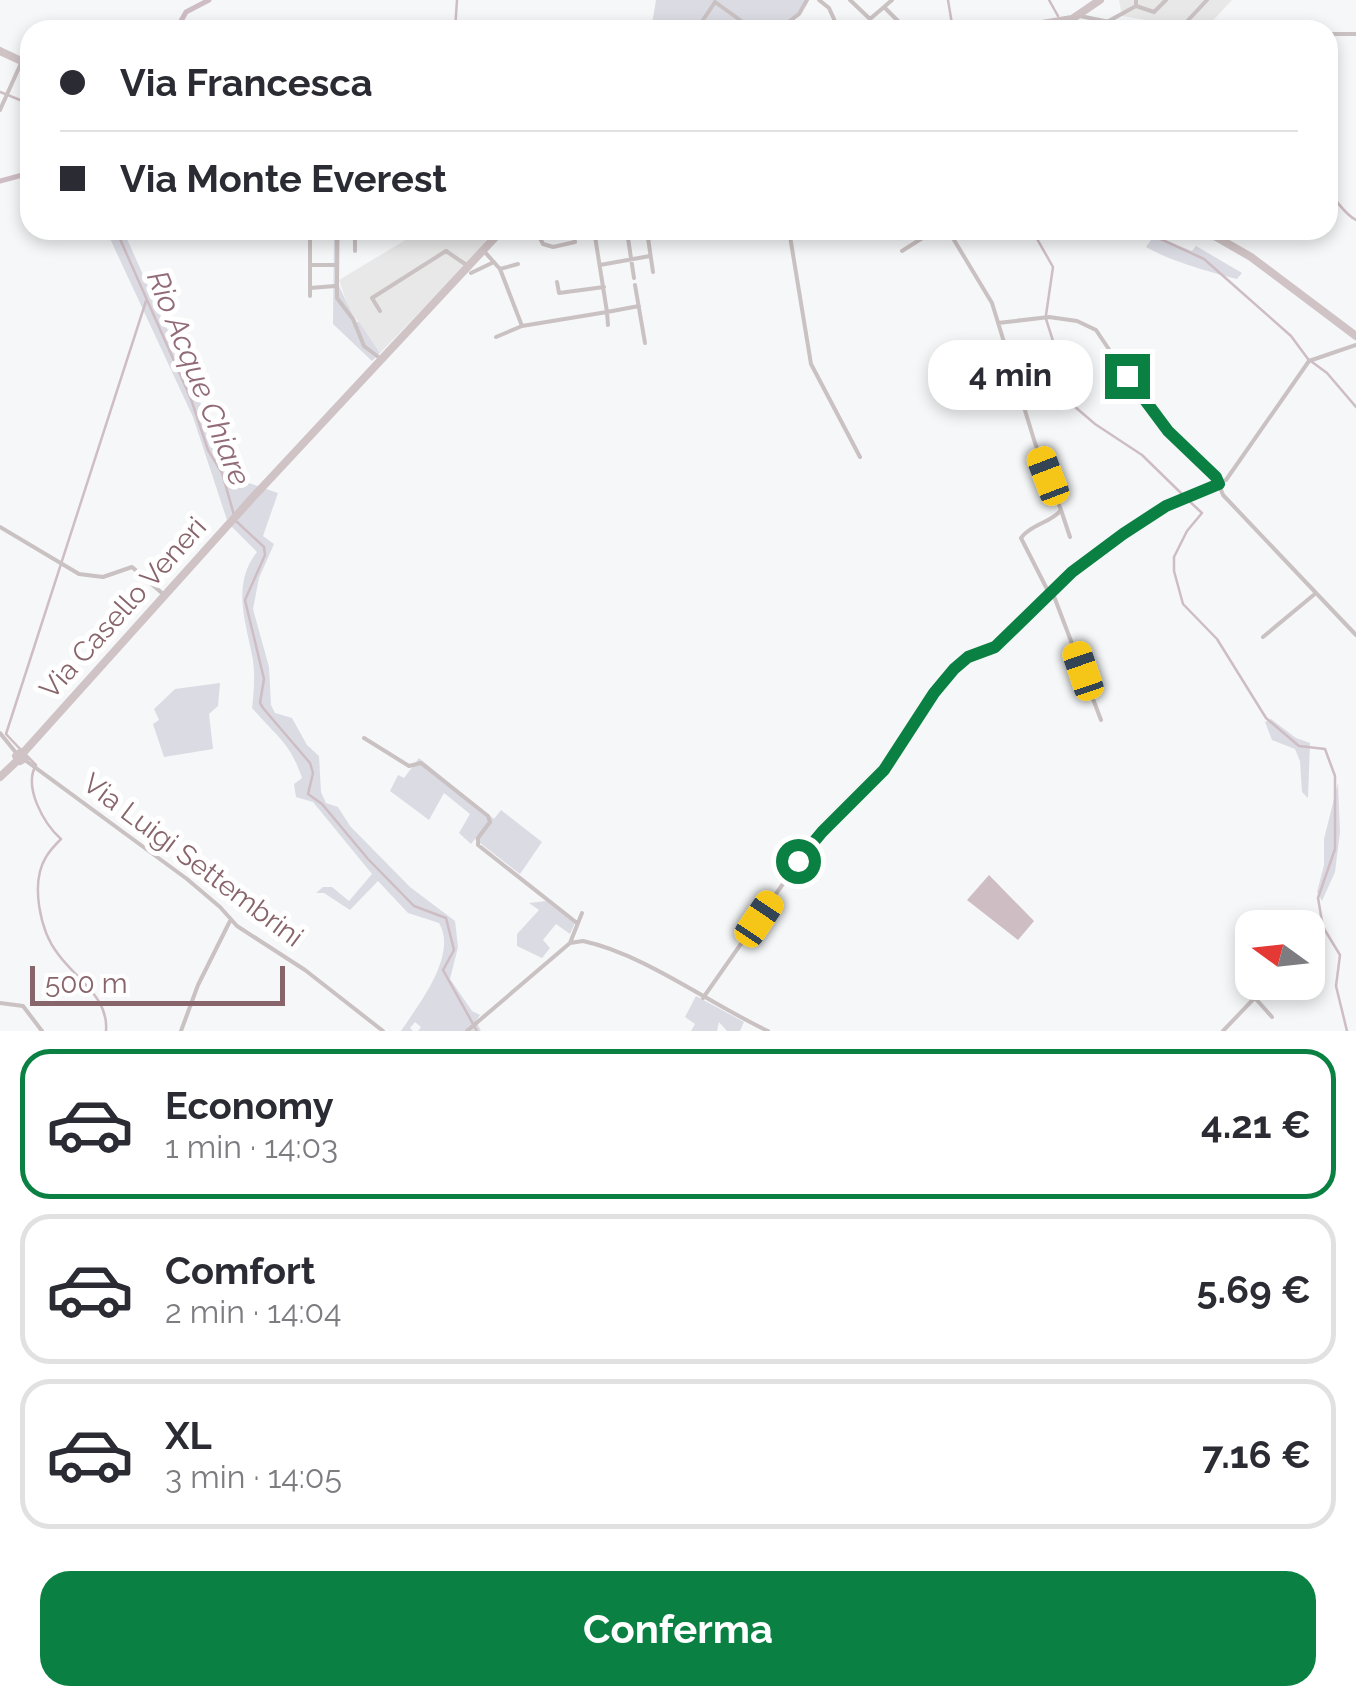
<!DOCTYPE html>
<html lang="it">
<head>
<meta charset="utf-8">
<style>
	:root { --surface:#fff; --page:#f2f2f3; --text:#2b2b33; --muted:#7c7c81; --line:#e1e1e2; --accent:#0b8043 }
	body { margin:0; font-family:Raleway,sans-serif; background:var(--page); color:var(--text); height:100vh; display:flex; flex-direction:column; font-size:38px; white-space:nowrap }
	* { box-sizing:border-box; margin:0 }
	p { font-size:32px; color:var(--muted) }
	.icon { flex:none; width:55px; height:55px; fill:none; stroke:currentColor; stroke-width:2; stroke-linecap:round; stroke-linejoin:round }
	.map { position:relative; height:1031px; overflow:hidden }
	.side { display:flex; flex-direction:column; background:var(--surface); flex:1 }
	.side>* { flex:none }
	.banner { position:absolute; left:20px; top:20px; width:1318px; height:220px; border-radius:30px; box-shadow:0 5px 15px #0003; display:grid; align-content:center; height:220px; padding:0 40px; background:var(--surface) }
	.needle { width:65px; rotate:285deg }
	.buttons { position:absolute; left:1235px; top:910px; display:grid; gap:20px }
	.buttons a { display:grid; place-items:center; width:90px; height:90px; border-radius:20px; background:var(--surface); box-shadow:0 5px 15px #0003; font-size:50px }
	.scale { position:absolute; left:30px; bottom:25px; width:255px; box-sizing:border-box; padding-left:10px; border:5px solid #88656b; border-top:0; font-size:28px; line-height:35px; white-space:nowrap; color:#88656b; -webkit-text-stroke:8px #fff; paint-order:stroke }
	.end { position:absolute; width:45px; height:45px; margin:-22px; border:12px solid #0b8043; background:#fff; box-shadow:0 0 0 5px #fff }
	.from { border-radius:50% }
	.bubble { position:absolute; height:70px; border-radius:30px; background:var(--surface); box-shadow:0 5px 15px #0003; font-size:32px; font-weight:700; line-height:70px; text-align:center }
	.car { position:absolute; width:30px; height:60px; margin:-30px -15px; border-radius:12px; box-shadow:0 0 8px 2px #0007; background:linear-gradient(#f5c518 24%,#345 0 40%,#f5c518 0 76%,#345 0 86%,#f5c518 0) }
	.banner b { display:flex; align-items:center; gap:35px; height:95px; font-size:38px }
	.banner b+b { border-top:2px solid var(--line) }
	.banner i { width:25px; height:25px; background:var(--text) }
	ul { padding:18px 0 0; list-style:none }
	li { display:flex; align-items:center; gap:30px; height:150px; margin:0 20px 15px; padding:0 20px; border:5px solid var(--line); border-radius:30px }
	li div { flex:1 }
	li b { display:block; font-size:38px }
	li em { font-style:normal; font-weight:700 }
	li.active { border-color:var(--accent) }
	li>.icon { width:90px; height:90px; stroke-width:1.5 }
	.button { display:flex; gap:20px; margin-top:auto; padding:20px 40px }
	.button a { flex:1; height:115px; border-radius:30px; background:var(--accent); color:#fff; font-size:40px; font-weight:700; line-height:115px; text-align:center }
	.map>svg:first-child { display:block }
	.built { fill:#e8e8e9 }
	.green { fill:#dbdbe4 }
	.water { fill:#cebdc3 }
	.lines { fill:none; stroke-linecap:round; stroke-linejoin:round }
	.stream { stroke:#cebdc3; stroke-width:2.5 }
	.canal { stroke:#cebdc3; stroke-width:5 }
	.street { stroke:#cac1c2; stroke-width:4 }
	.secondary { stroke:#d0c3c5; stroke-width:8 }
	.route { stroke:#0b8043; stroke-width:12 }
	.labels { text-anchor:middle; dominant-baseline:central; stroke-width:10; stroke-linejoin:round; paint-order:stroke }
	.street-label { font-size:28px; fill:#88656b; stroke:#fff }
	.water-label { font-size:30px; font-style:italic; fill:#926b78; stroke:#fff }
</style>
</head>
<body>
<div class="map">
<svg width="1356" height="1031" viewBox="0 0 1356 1031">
	<rect width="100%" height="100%" fill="#f5f7f8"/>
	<path class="built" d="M1119,0H1232L1204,30H1158L1149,26L1152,21L1122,16Z
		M422,230H453L456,234L462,230H499L380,353L349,309L339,280Z"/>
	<path class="green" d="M656,0H807L799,14L778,30H651Z
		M106,230H123L234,478L278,493L263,536L274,544L259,578L253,609L269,667L271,705L275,713L292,718L307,745L319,756L321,792L326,803L338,807L350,826L410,887L455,921L458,947L450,979L472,1011L480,1015L476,1021L481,1031H418L421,1027L415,1022L410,1028L413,1031H401C419,1004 458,955 439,923L408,913L378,881L350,910L324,893H316L323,887H332L349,901L372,874L313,802L296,797L294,784L302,778C290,742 275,735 252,708C254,692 255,676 253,660C246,622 231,585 257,552L231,526L249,497L227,520L193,417Z
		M334,230H340L339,286L356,322H359L380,353L372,361L333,324Z
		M1154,236L1192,251L1196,246L1242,273L1237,279C1209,272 1170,261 1146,247Z
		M220,683L218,706L209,714L213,749L164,757L153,724L159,720L154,709L175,689Z
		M1271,719L1296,738L1310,743L1308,798L1302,792L1300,761L1295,749L1272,740L1265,722Z
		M419,758L494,819L501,810L542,842L520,874L475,839L471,844L459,833L470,814L444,793L429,820L390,791L398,775L404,778Z
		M1338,783L1340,832L1335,872L1322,901L1317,892L1324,865V839Z
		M546,901L575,923L570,934L556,924L543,940L550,948L542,958L517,946V934L539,910L529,903Z
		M696,996L744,1022L740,1031H727L719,1022L717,1031H691L695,1024L685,1017Z"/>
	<path class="water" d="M989,875L1034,921L1018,940L967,900Z"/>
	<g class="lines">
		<path class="stream" d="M948,0L953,30
			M1049,0L1058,16
			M455,30L457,0
			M0,92L30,104
			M1328,192C1339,202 1343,213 1356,220
			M116,230L191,399L208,450L222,473L234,515
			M1032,230L1053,267L1046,315
			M1141,230L1204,259L1291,336L1308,359L1327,373L1356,407
			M1046,319L1074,406L1095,424L1142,455L1184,496
			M1188,500L1202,513L1187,531L1174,557V571L1183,604L1217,639L1266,718L1299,746L1325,749L1335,776V849L1318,898L1323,927L1340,955L1336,986L1347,1031
			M237,522L264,547L265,555L245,600L264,679L260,703L263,708L310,763L313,773L308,794L322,804L368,859L414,906L446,918L454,950L443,970L477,1031
			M21,750L6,734L146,301
			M27,756L36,765C23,787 44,824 61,839C56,844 50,850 46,857C30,883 40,931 58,954C76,979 109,997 106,1031"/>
		<path class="canal" d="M176,30L186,12L209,0
			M0,181L30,173"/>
		<path class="street" d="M819,0L829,8L839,30
			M850,0L870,19L884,7L907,30
			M1136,6L1154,12L1166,0
			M884,7L892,0
			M1080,16L1148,30
			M1107,22L1136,6V0
			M705,30L703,20L715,2L754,30
			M778,30L799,14L807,0
			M1179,30L1207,0
			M1328,34H1356
			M0,110L22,61
			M310,230V296
			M337,230V298L353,319L364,346L381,359
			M355,230V251
			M536,230L543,244L553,247L575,242L573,230
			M594,230L607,312L639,306
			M626,230V231
			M789,230L811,364L860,457
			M948,230L992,303L1035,443L1061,510C1051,523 1031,524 1021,538L1049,593
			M310,232H335
			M628,238L634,278
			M648,238L653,272
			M483,250L500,269L522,326L607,312L608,325
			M902,251L935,230
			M310,265H335
			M600,265L650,256
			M500,269L518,264
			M471,273L494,262
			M557,282L559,293L604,287
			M635,285L645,343
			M310,288L335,286
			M380,311L372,298L446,251L468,266
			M998,323L1049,317L1077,321L1096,330L1147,406L1194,457L1216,477L1223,495L1356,635
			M496,337L522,326
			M1061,510L1070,537
			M0,527L79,574L103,577L132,567L163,594
			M1052,591L1101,720
			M1263,637L1316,593
			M0,733L17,754
			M364,738L409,766L421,763L488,816L490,822L478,838V845L577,923
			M25,760L187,879L220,907L237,926L305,970L383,1031
			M570,943L582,913
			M703,998L806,851L884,770L934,693L954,669L968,657L995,647L1072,572L1123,534L1166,506L1226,480L1309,361L1356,345
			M1255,998L1272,1017
			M0,1003L23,1006L42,1031
			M181,1031L198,985L230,921
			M467,1031L570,943L583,941C644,954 710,1004 768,1031
			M1223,1031L1265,987"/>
		<path class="secondary" d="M1006,30L1072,19L1100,0
			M0,51L30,65
			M1204,230L1251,257L1356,336
			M21,752L25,758L20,761L16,756Z
			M23,753L254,496L502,230
			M0,777L18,760"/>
	</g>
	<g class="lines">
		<path class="route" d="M798,861L822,832L884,770L934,693L954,669L968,657L995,647L1072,572L1123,534L1166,506L1219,484L1216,477L1168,431L1127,376"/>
	</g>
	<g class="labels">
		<g class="street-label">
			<text transform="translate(123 608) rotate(-48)">Via Casello Veneri</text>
			<text transform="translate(193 860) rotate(37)">Via Luigi Settembrini</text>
		</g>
		<g class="water-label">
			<text transform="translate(199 378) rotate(68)">Rio Acque Chiare</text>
		</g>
	</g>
</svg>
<div class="buttons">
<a><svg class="needle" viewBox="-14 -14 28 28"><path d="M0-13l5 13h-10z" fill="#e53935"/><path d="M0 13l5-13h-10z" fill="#7c7c81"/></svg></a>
</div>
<div class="scale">500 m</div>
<i class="end from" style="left:798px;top:861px"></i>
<i class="end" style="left:1127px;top:376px"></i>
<div class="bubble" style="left:928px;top:340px;width:165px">4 min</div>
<i class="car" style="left:1048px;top:476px;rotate:339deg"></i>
<i class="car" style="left:1083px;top:671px;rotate:341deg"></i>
<i class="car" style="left:759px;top:919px;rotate:34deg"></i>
<div class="banner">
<b><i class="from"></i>Via Francesca</b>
<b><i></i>Via Monte Everest</b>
</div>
</div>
<section class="side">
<ul>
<li class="active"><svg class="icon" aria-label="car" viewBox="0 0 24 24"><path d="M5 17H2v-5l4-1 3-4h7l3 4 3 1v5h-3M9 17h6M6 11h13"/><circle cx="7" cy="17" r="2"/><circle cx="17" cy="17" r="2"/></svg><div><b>Economy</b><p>1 min · 14:03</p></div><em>4.21 €</em></li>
<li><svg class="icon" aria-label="car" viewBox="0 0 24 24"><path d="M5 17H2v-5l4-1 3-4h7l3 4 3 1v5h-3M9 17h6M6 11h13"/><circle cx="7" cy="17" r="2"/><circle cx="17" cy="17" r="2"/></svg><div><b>Comfort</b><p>2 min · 14:04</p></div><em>5.69 €</em></li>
<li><svg class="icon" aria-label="car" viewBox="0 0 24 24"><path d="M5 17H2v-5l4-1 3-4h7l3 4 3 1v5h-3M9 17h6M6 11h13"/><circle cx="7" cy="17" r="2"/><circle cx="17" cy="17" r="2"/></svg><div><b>XL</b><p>3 min · 14:05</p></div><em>7.16 €</em></li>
</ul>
<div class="button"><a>Conferma</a></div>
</section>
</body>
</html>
